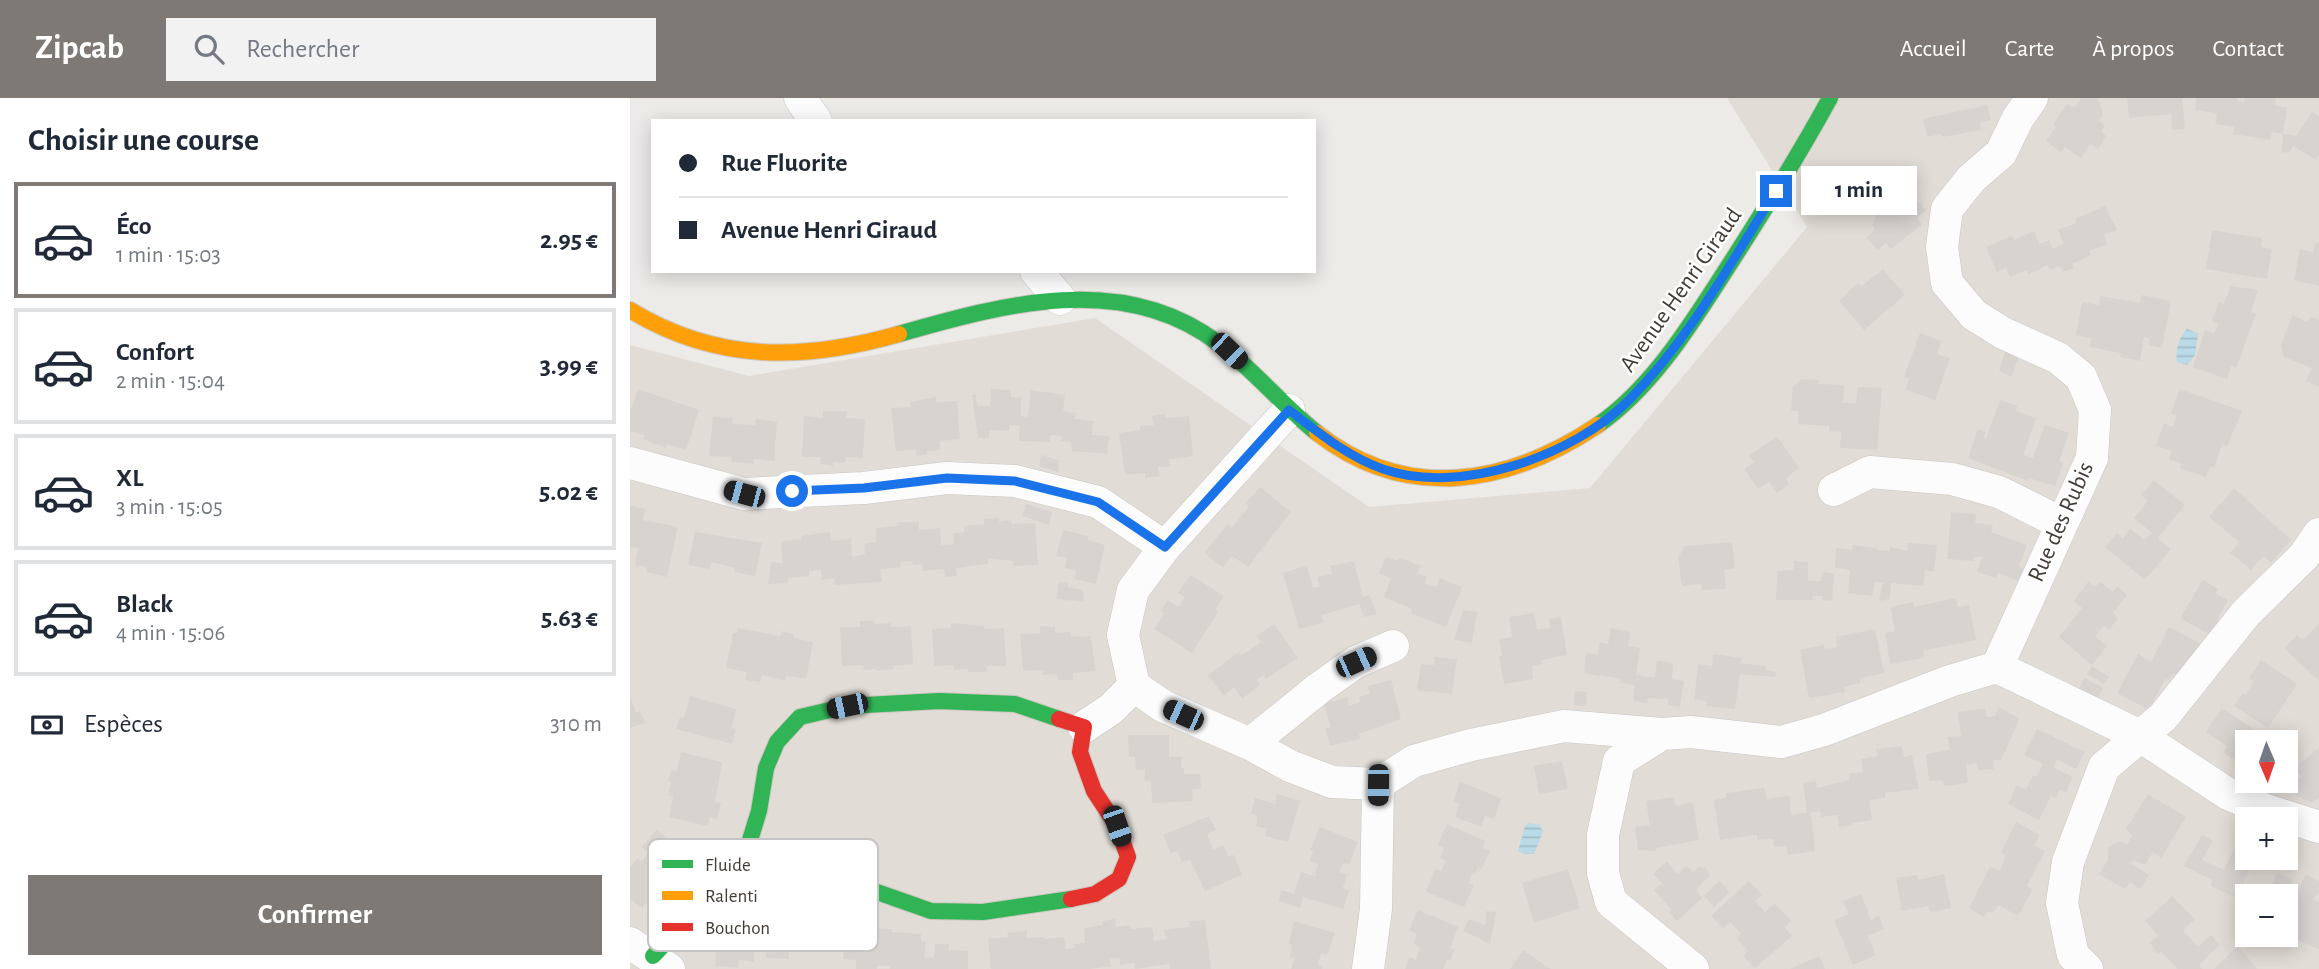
<!DOCTYPE html>
<html lang="fr">
<head>
<meta charset="utf-8">
<style>
	:root { --surface:#fff; --page:#f2f2f3; --text:#1f2937; --muted:#747a83; --line:#e0e1e3; --accent:#7e7974 }
	body { margin:0; font-family:"Alegreya Sans",sans-serif; background:var(--page); color:var(--text); height:100vh; display:flex; flex-direction:column; font-size:26px; white-space:nowrap }
	* { box-sizing:border-box; margin:0 }
	p { font-size:23px; color:var(--muted) }
	.icon { flex:none; width:38px; height:38px; fill:none; stroke:currentColor; stroke-width:2; stroke-linecap:round; stroke-linejoin:round }
	.map { position:relative; flex:1; overflow:hidden }
	.side { display:flex; flex-direction:column; background:var(--surface); width:630px }
	.side>* { flex:none }
	.guide { position:absolute; left:21px; top:21px; width:665px; height:154px; border-radius:0px; box-shadow:0 4px 18px #0003; display:grid; align-content:center; height:154px; padding:0 28px; background:var(--surface) }
	.needle { width:46px; rotate:178deg }
	.controls { position:absolute; left:1605px; top:632px; display:grid; gap:14px }
	.controls a { display:grid; place-items:center; width:63px; height:63px; border-radius:0px; background:var(--surface); box-shadow:0 4px 18px #0003; font-size:35px }
	.end { position:absolute; width:32px; height:32px; margin:-16px; border:9px solid #1a73e8; background:#fff; box-shadow:0 0 0 4px #fff }
	.from { border-radius:50% }
	.bubble { position:absolute; height:49px; border-radius:0px; background:var(--surface); box-shadow:0 4px 18px #0003; font-size:23px; font-weight:700; line-height:49px; text-align:center }
	.car { position:absolute; width:21px; height:42px; margin:-21px -10px; border-radius:9px; box-shadow:0 0 5px 2px #0007; background:linear-gradient(#222 24%,#8ab4d8 0 40%,#222 0 76%,#8ab4d8 0 86%,#222 0) }
	.guide b { display:flex; align-items:center; gap:24px; height:66px; font-size:26px }
	.guide b+b { border-top:2px solid var(--line) }
	.guide i { width:18px; height:18px; background:var(--text) }
	ul { padding:0; list-style:none }
	li { display:flex; align-items:center; gap:21px; height:116px; margin:0 14px 10px; padding:0 14px; border:4px solid var(--line); border-radius:0px }
	li div { flex:1 }
	li b { display:block; font-size:26px }
	li em { font-style:normal; font-weight:700 }
	li.active { border-color:var(--accent) }
	li>.icon { width:63px; height:63px; stroke-width:1.5 }
	h2 { padding:0 28px; font-size:32px; line-height:84px }
	.pay { display:flex; align-items:center; gap:18px; height:77px; padding:0 28px; font-size:26px }
	.pay p { margin-inline-start:auto }
	.button { display:flex; gap:14px; margin-top:auto; padding:14px 28px }
	.button a { flex:1; height:80px; border-radius:0px; background:var(--accent); color:#fff; font-size:28px; font-weight:700; line-height:80px; text-align:center }
	header { display:flex; align-items:center; gap:42px; box-sizing:border-box; height:98px; padding:0 35px; background:var(--accent); color:#fff }
	header strong { font-size:33px }
	nav { display:flex; gap:38px; margin-inline-start:auto; font-size:24px }
	.search { width:490px; height:63px; background:var(--page); display:flex; align-items:center; gap:18px; box-sizing:border-box; padding:0 24px; border-radius:0px; color:var(--muted); font-size:26px }
	main { display:flex; flex:1; min-height:0 }
	.map>svg:first-child { display:block }
	.residential { fill:#e1dcd5; fill-rule:evenodd }
	.water { fill:url(#water-rules) }
	.building { fill:#d7d4d0 }
	.lines { fill:none; stroke-linecap:round; stroke-linejoin:round }
	.street-casing { stroke:#cac7c4; stroke-width:33 }
	.fast-casing { stroke:#ccc7bf; stroke-width:18 }
	.slow-casing { stroke:#ccc7bf; stroke-width:18 }
	.jam-casing { stroke:#ccc7bf; stroke-width:18 }
	.street { stroke:#fcfcfc; stroke-width:32 }
	.fast { stroke:#30b455; stroke-width:16 }
	.slow { stroke:#ff9f0a; stroke-width:16 }
	.jam { stroke:#e5322d; stroke-width:16 }
	.route { stroke:#1a73e8; stroke-width:9 }
	.labels { text-anchor:middle; dominant-baseline:central; stroke-width:5; stroke-linejoin:round; paint-order:stroke }
	.street-label { font-size:24px; fill:#423c35; stroke:#fff }
	.key { fill:#fff; stroke:#c6c4c2; stroke-width:2 }
	.key-label { font-size:19px; fill:#423c35 }
</style>
</head>
<body>
<header>
<strong>Zipcab</strong>
<div class="search"><svg class="icon" aria-label="search" viewBox="0 0 24 24"><circle cx="10" cy="10" r="6"/><path d="M15 15l6 6"/></svg>Rechercher</div>
<nav><a>Accueil</a><a>Carte</a><a>À propos</a><a>Contact</a></nav>
</header>
<main>
<section class="side">
<h2>Choisir une course</h2>
<ul>
<li class="active"><svg class="icon" aria-label="car" viewBox="0 0 24 24"><path d="M5 17H2v-5l4-1 3-4h7l3 4 3 1v5h-3M9 17h6M6 11h13"/><circle cx="7" cy="17" r="2"/><circle cx="17" cy="17" r="2"/></svg><div><b>Éco</b><p>1 min · 15:03</p></div><em>2.95 €</em></li>
<li><svg class="icon" aria-label="car" viewBox="0 0 24 24"><path d="M5 17H2v-5l4-1 3-4h7l3 4 3 1v5h-3M9 17h6M6 11h13"/><circle cx="7" cy="17" r="2"/><circle cx="17" cy="17" r="2"/></svg><div><b>Confort</b><p>2 min · 15:04</p></div><em>3.99 €</em></li>
<li><svg class="icon" aria-label="car" viewBox="0 0 24 24"><path d="M5 17H2v-5l4-1 3-4h7l3 4 3 1v5h-3M9 17h6M6 11h13"/><circle cx="7" cy="17" r="2"/><circle cx="17" cy="17" r="2"/></svg><div><b>XL</b><p>3 min · 15:05</p></div><em>5.02 €</em></li>
<li><svg class="icon" aria-label="car" viewBox="0 0 24 24"><path d="M5 17H2v-5l4-1 3-4h7l3 4 3 1v5h-3M9 17h6M6 11h13"/><circle cx="7" cy="17" r="2"/><circle cx="17" cy="17" r="2"/></svg><div><b>Black</b><p>4 min · 15:06</p></div><em>5.63 €</em></li>
</ul>
<div class="pay"><svg class="icon" aria-label="cash" viewBox="0 0 24 24"><path d="M3 7h18v10H3z"/><circle cx="12" cy="12" r="2"/></svg>Espèces<p>310 m</p></div>
<div class="button"><a>Confirmer</a></div>
</section>
<div class="map">
<svg width="1689" height="871" viewBox="0 0 1689 871">
	<defs>
		<pattern id="water-rules" width="6" height="5" patternUnits="userSpaceOnUse" patternTransform="scale(1.75)"><rect width="6" height="5" fill="#bbdae8"/><path d="M0 2.5h6" fill="none" stroke="#a2bcc8"/></pattern>
	</defs>
	<rect width="100%" height="100%" fill="#edebe8"/>
	<path class="residential" d="M1097,0H1689V871H0V247L119,278L465,220L739,409L960,390L1177,129ZM1617,644H1656V682H1617ZM1617,721H1656V760H1617ZM1617,798H1656V836H1617Z"/>
	<path class="water" d="M1557,231L1568,235V237L1565,257L1557,267L1547,264C1545,251 1549,240 1557,231Z
		M899,725L909,727L913,733L904,756H894L888,753L895,728Z"/>
	<path class="building" d="M1451,0H1466L1469,3L1473,17L1469,23L1475,28L1471,33L1476,38L1468,51L1460,46L1451,60L1435,49L1431,54L1416,43L1426,29L1423,26L1437,6L1444,10Z
		M1497,0H1552L1555,31L1542,32L1541,16L1499,20Z
		M1566,0H1607V3L1614,4L1615,0H1646L1645,8L1657,9L1653,36L1642,34L1640,42L1603,36L1604,29L1585,26L1587,15L1565,12Z
		M1357,7L1361,22L1350,25L1351,32L1313,39L1311,36L1297,39L1293,21Z
		M1682,14L1689,18V57L1686,62L1663,48L1659,55L1652,54L1653,36L1666,38Z
		M1271,89L1280,98L1283,97L1296,112L1287,120L1292,126L1261,151L1256,145L1248,152L1236,140L1245,131L1242,127L1253,103Z
		M1475,108L1487,132L1474,137L1477,146L1459,153L1461,157L1442,166L1444,170L1433,174L1430,168L1420,172L1417,167L1398,177L1397,172L1380,179L1376,170L1367,174L1356,149L1382,138L1384,142L1404,133L1409,146L1419,142L1423,151L1434,146L1428,132L1446,125L1445,121Z
		M1582,132L1632,140L1631,149L1642,151L1637,181L1576,171Z
		M1685,144L1689,145V188L1664,182L1670,151L1683,154Z
		M1253,171L1275,197L1234,232L1209,203L1228,185L1232,188Z
		M1601,188L1628,192L1621,214L1626,216L1606,270L1601,268L1597,281L1563,269L1575,232L1584,235L1588,226L1582,223L1589,204L1594,206Z
		M1512,197L1541,203L1532,250L1519,247L1520,241L1514,239L1510,263L1490,259L1491,255L1460,249L1461,240L1446,237L1452,204L1469,207L1470,198L1510,205Z
		M1663,217L1677,224L1680,218L1689,222V289L1676,283L1682,270L1654,259L1651,246Z
		M1290,235L1311,243L1307,256L1320,260L1305,302L1276,292L1279,281L1274,279Z
		M1376,251L1389,259L1381,279L1369,273Z
		M1172,281L1189,282V286L1214,287L1213,305H1226L1228,289L1252,290L1247,352L1210,350L1211,334L1199,333V328L1168,326L1169,313L1161,312L1163,288Z
		M8,291L69,312L56,352L37,346L36,350L13,341L15,338L0,333V313Z
		M361,291L381,292V299L391,300V318L398,319L401,292L435,297L433,313L446,315L445,321L463,323L462,337L479,338L477,356L442,353L441,344L431,343V338L421,337L420,344L389,343L390,328L379,327V333L359,332V340H348L342,297H346L347,308H360Z
		M1550,291L1612,313L1597,348L1592,346L1584,370L1580,368L1576,379L1550,370L1551,365L1539,361L1542,353L1526,348L1534,325L1543,329L1547,318L1541,315Z
		M306,299V304L327,303L330,341L310,343V352L297,353V356L286,358V351L266,353L261,310L281,309L280,304Z
		M1370,302L1387,308L1386,313L1406,320L1393,357L1403,360L1415,327L1439,335L1429,363L1433,365L1425,388L1399,380L1398,383L1338,360L1348,331L1356,334L1354,339L1356,341Z
		M193,313H217L216,320L235,321L233,360L216,359L215,365L203,364V368L190,366L191,359H172L174,318L193,320Z
		M535,316V320L559,318L563,358L539,361L540,368L528,369L530,378L515,380V375L495,377L489,335L510,332V328L524,327L522,318Z
		M83,319L103,320L102,326L125,327L126,321L147,324L144,363L124,361V366L114,365L101,364L102,359L79,358Z
		M1147,338L1169,370L1156,380L1159,386L1147,395L1139,384L1128,391L1114,371L1124,364L1119,358Z
		M411,357L429,362L428,374L409,368Z
		M1524,382L1555,407L1528,440L1541,451L1515,482L1475,449L1487,435L1493,440L1500,430L1515,442L1522,435L1504,420L1518,403L1511,397Z
		M630,389L661,414L618,469L602,458L593,469L574,455L598,426L601,430L619,409L616,405Z
		M1604,390L1661,442L1641,465L1633,458L1621,472L1600,455L1609,444L1579,419Z
		M396,406L422,414L419,427L392,418Z
		M0,407L15,411L13,422L48,429L37,479L16,474L17,469L5,467L8,450L0,449Z
		M1321,414L1346,416L1345,425L1363,427L1361,434L1397,447L1389,468L1393,471L1389,483L1368,475L1366,480L1347,474L1352,459H1344V463L1317,461Z
		M369,420V424L381,422L382,426L405,425L408,467L384,468L383,463L358,460V466L326,470L327,478L315,479L314,471L293,473L292,466L283,467L282,463L270,464L271,469L250,471L252,484L205,487L204,480L191,482V472L179,473V478L158,480V485L138,486L141,464L153,465L151,443L172,441L171,438L200,434L201,443L221,441L222,459L235,456L234,446L246,444V430L267,428L266,424H289V432L310,430L311,447L324,446L323,436L334,434V428L354,426V421Z
		M433,432L459,438L457,442L475,447L466,486L445,481L446,473L435,470L437,460L426,458Z
		M65,434L132,445L125,478L104,474L105,470L81,464L80,471L58,467Z
		M1102,444L1105,470L1094,472L1096,491L1072,492L1071,486L1052,488L1048,460L1055,448Z
		M1278,445L1307,447L1304,473H1295L1293,488L1261,485L1260,501L1249,503L1253,485L1245,484L1242,498L1218,495L1220,472L1205,470L1206,450L1222,452L1223,447L1247,450V452L1259,453L1260,449L1277,453Z
		M756,459L768,463L770,459L791,468L787,475L797,478L795,485L806,489L810,480L832,489L816,529L781,515L782,511L754,499L761,480L749,475Z
		M724,463L733,499L740,497L747,516L734,519L729,506L691,517L694,524L669,531L653,475L677,467L683,490L690,488L687,479L702,476L700,468Z
		M1164,463L1178,464V483H1191L1192,474L1204,476L1202,503L1192,502V498H1183L1182,502H1146L1147,473L1163,472Z
		M561,477L594,498L585,512L588,514L562,555L524,531L534,515L531,513L537,502L548,509L555,499L548,495Z
		M1573,482L1588,491L1585,495L1598,502L1587,522L1590,525L1582,538L1550,520Z
		M429,484H438V489L453,492L454,504L427,501Z
		M1458,484L1464,489L1471,484L1483,494L1487,488L1497,497L1483,515L1488,520L1479,532L1474,528L1465,538L1477,548L1462,567L1429,539L1452,510L1444,503Z
		M1326,500L1328,509L1339,507L1346,542L1293,553L1294,560L1260,566L1255,535L1265,533L1260,509L1283,504L1284,509Z
		M833,512L847,514L842,545L824,542Z
		M904,515L907,532L920,530L919,521L931,519L937,557L911,562L912,566L902,568L903,581L874,586L869,558H872L869,541L882,539L879,519Z
		M230,523H244V526L260,525L261,529L281,528L283,566L263,568V571L246,573L247,571L234,572L233,567L212,568L210,529H230Z
		M321,525L354,528V531L374,530L376,568H356L357,574H338L337,571L324,572V567L304,568L302,531L321,530Z
		M644,526L668,560L636,581L634,577L627,582L630,587L612,601L604,589L594,598L578,577L609,554L611,558L631,544L626,538Z
		M1689,526V583L1654,550L1667,537L1672,542Z
		M410,528L425,529V535L440,534L441,539L461,538L465,573L443,575V582H428L427,576L413,577L414,572L393,573L390,536L410,535Z
		M1539,529L1572,546L1553,581L1543,575L1539,582L1535,581L1519,612L1487,595L1508,556L1521,564Z
		M108,530L150,538L151,533L164,536L163,540L183,544L176,581L156,578L155,583L132,577L130,584L115,582L117,574L96,570L103,535H107Z
		M981,530L1000,534L998,548L1010,550L1006,577L1025,580L1027,563L1043,565L1042,581L1054,583L1050,609L1038,607V601L1018,600L1017,605L1003,603L1005,587L990,585L991,581L954,575L956,555L968,557L970,544L978,546Z
		M1245,531L1254,575L1230,580V585L1214,589L1215,594L1179,600L1170,552L1194,547L1195,551L1207,549L1206,539Z
		M1083,556L1112,560L1111,565L1136,568L1135,572L1146,574L1145,579L1110,576L1105,611L1077,608V603L1064,601L1068,566L1082,568Z
		M805,559L827,561L822,596L787,592L791,566L804,567Z
		M1631,562L1667,586L1638,630L1604,608L1613,595L1616,597L1624,583L1619,580Z
		M1462,568L1479,579L1475,586L1457,576Z
		M1455,580L1473,590L1466,602L1448,592Z
		M761,582L771,621L729,636L730,641L700,648L695,631L701,629L694,606L717,599L719,608L730,604L729,599L740,596L738,588Z
		M945,593L957,594L956,608L944,607Z
		M60,598L106,611L102,630L106,631L102,646L46,631L50,619L54,620Z
		M0,599L6,615L10,613L15,625L0,630Z
		M1368,609L1390,620L1371,662H1363L1364,671L1348,672L1346,665L1336,667L1338,685L1314,688L1313,682L1299,683L1296,656L1320,652L1318,639L1331,638L1328,614L1355,611L1357,619L1365,618Z
		M1592,610L1632,637L1629,644H1617V660L1612,667L1593,654L1597,648L1576,634Z
		M1407,631L1455,654L1446,671L1427,661L1423,669L1443,679L1436,694L1429,692L1425,701L1421,698L1409,722L1378,706L1387,687L1396,691L1403,677L1406,679L1413,666L1394,657Z
		M498,637H539V659H552L551,670H554V676H570L571,691L562,692L563,703L522,705L521,684L514,683L515,671L506,672L505,659H499Z
		M1272,648L1274,659L1282,657L1289,691L1255,695V700L1239,702L1242,722L1223,725V727L1209,729L1207,717L1191,719L1190,713L1181,715L1185,753L1158,757L1156,748L1144,749L1143,741L1127,742V737L1090,742L1084,702L1096,700V695L1134,690L1137,701L1159,698L1161,717L1177,715L1173,685L1186,683L1187,690L1220,682L1219,676L1233,674L1231,661L1247,658L1246,651Z
		M1689,650V700L1682,705L1657,692L1672,679L1664,670Z
		M51,654L92,664L85,704L91,705L87,721L80,719L78,728L39,719L43,698L38,697L41,684L38,683L41,672L47,673Z
		M932,663L938,691L909,696L904,668Z
		M830,684L871,700L864,721L855,718L851,729L825,719L830,706L823,704Z
		M647,696L670,703L658,744L635,738L637,731L626,728L627,718L621,715L625,700L645,706Z
		M1518,696L1556,719L1531,760L1523,754L1515,767L1504,762L1501,766L1519,777L1510,791L1500,784L1495,791L1469,776L1478,762V749L1490,743L1497,747L1502,737L1496,731Z
		M1044,699L1045,708L1063,704L1069,742L1026,750L1027,753L1008,752L1005,729L1020,727L1016,703Z
		M579,718L586,732L577,736L583,752L593,747L598,758L604,757L612,777L575,793L560,762L552,764L547,753L541,755L533,737Z
		M1386,724L1410,737L1404,747L1415,753L1397,788L1403,791L1388,818L1368,807L1363,815L1358,813L1354,819L1339,810L1360,769L1369,773L1376,758L1371,754Z
		M817,726L855,743L853,750L860,753L852,771L848,769L845,775L843,774L838,785L844,787L834,809L796,794L805,771L811,773L816,763L810,760L814,750L808,747Z
		M690,729L728,744L719,766L713,765L710,774L717,776L713,790L719,793L713,811L673,799L670,810L649,803L651,792L664,796L671,774L685,778L688,766L680,763L683,753L680,752Z
		M27,732L60,760L38,785L35,783L12,810L0,801V769L8,760L12,763L18,755L12,749Z
		M1572,737L1583,743L1572,762L1594,772L1604,751L1617,757V760H1624L1607,800L1581,788L1582,782L1554,768Z
		M138,741L151,748L143,761L130,754Z
		M1037,763L1048,776L1056,768L1064,774L1068,769L1076,770L1080,777L1066,792L1072,800L1047,823L1039,814L1042,812L1024,792L1032,785L1023,776Z
		M938,771L950,810L904,825L892,785Z
		M1647,775L1663,782L1658,792L1666,796L1676,776L1689,783V794L1683,802L1689,804V851L1657,838L1666,824L1656,819V798H1636Z
		M1314,776L1321,810L1301,814L1298,808L1272,813L1266,780L1287,777L1288,782Z
		M1089,783L1100,794L1084,809L1074,798Z
		M1119,783L1132,797L1125,803L1135,814L1145,805L1161,823L1155,830L1162,838L1125,870L1113,858L1118,853L1107,840L1111,836L1100,824L1093,830L1081,818Z
		M1231,796L1241,822L1249,818L1254,831L1238,838L1246,857L1223,867L1204,822L1219,816L1213,803Z
		M1542,798L1565,821L1553,833L1568,849L1581,837L1590,847L1569,867L1572,871H1547L1531,853L1528,856L1520,845L1528,838L1515,823Z
		M170,803L184,804V807L209,808L208,823L216,824L215,827L248,826V830L262,831V834L291,836V843L296,844L294,859L304,860L305,846H319V852L338,853V871H260V868H247V871H226V862L213,861L214,848L185,847L184,840L171,839V853H159V861L136,860L134,822H156V830L171,829Z
		M788,812L828,829L820,850L825,851L820,862L817,861L813,871H775L780,859L786,862L790,850L783,845L787,836L779,832Z
		M99,813L111,814V835L125,837L124,864L109,862L108,870L85,868L88,826H91L92,816Z
		M856,813L866,814L860,846L833,833L839,821L855,827Z
		M485,821L486,829L501,827V831L522,829L524,843L536,841L534,832L560,829L559,823L575,822L581,871H540V866L505,871L504,865L490,867V860L480,861L481,868L461,871H361L358,841L378,839L377,835L397,833V840L414,839V841L434,839L436,851L445,850L444,846L455,845L454,830L473,827V823Z
		M664,823L705,835L697,857L691,855L688,866L693,868L692,871H661L665,860L660,859L662,847L659,845Z
		M1608,848L1627,871H1584Z
		M893,852L921,871H880Z
		M1189,858L1195,871H1160Z"/>
	<g class="lines">
		<defs>
			<path id="street" d="M170,0L186,23
				M406,173L430,201
				M659,312L535,449L503,492L493,537L504,588L533,608L620,646L660,668L702,684L748,686
				M0,365L114,396L234,390L317,380L385,383L468,404L535,449
				M1204,392L1240,374L1322,381L1369,394L1431,425
				M1367,569L1462,360L1465,312L1451,279L1428,260L1373,235L1344,217L1317,185L1312,149L1317,111L1341,81L1371,55L1388,20L1402,0
				M454,629L481,611L504,588
				M620,646L689,590L726,564L763,548
				M748,686L784,663L841,647L934,628L1032,636
				M0,845L39,871
				M738,871L746,811L748,686
				M1063,871L981,804L973,775V737L989,663L1032,636L1061,634L1151,644L1194,632L1320,583L1367,569L1510,638L1598,696L1636,712L1689,729
				M1457,871L1443,857L1432,805L1438,764L1474,669L1533,619L1616,515L1674,458L1689,436"/>
			<path id="fast" d="M269,236C374,206 493,173 588,245C624,272 652,307 687,335
				M968,327C1025,288 1066,218 1103,161C1137,108 1170,55 1200,0
				M97,791L200,782L247,794L301,813L353,814L441,801
				M23,858L47,833L97,791L116,755L129,713L136,670L147,644L170,619L217,608L309,603L385,606L429,621"/>
			<path id="slow" d="M0,212C87,265 174,263 269,236
				M687,335C777,405 878,387 968,327"/>
			<path id="jam" d="M429,621L454,629L450,654L464,693L487,728L498,759L489,781L465,796L441,801"/>
		</defs>
		<use href="#street" class="street-casing"/>
		<use href="#fast" class="fast-casing"/>
		<use href="#slow" class="slow-casing"/>
		<use href="#jam" class="jam-casing"/>
		<use href="#street" class="street"/>
		<use href="#fast" class="fast"/>
		<use href="#slow" class="slow"/>
		<use href="#jam" class="jam"/>
	</g>
	<g class="lines">
		<path class="route" d="M162,393L234,390L317,380L385,383L468,404L535,449L659,312C689,335 718,359 753,371C829,398 944,358 999,302C1059,242 1101,164 1146,93"/>
	</g>
	<g class="labels">
		<g class="street-label">
			<text transform="translate(1051 192) rotate(-55)">Avenue Henri Giraud</text>
			<text transform="translate(1431 424) rotate(-66)">Rue des Rubis</text>
		</g>
	</g>
	<rect x="18" y="741" width="230" height="112" rx="10" class="key"/>
	<rect x="32" y="762" width="31" height="8" fill="#30b455"/>
	<rect x="32" y="793" width="31" height="9" fill="#ff9f0a"/>
	<rect x="32" y="825" width="31" height="8" fill="#e5322d"/>
	<g class="key-label">
		<text x="75" y="773">Fluide</text>
		<text x="75" y="804">Ralenti</text>
		<text x="75" y="836">Bouchon</text>
	</g>
</svg>
<div class="controls">
<a><svg class="needle" viewBox="-14 -14 28 28"><path d="M0-13l5 13h-10z" fill="#e53935"/><path d="M0 13l5-13h-10z" fill="#747a83"/></svg></a>
<a>+</a>
<a>−</a>
</div>
<i class="end from" style="left:162px;top:393px"></i>
<i class="end" style="left:1146px;top:93px"></i>
<div class="bubble" style="left:1171px;top:68px;width:116px">1 min</div>
<i class="car" style="left:599px;top:253px;rotate:134deg"></i>
<i class="car" style="left:114px;top:396px;rotate:285deg"></i>
<i class="car" style="left:726px;top:564px;rotate:66deg"></i>
<i class="car" style="left:217px;top:608px;rotate:258deg"></i>
<i class="car" style="left:553px;top:617px;rotate:294deg"></i>
<i class="car" style="left:748px;top:687px;rotate:181deg"></i>
<i class="car" style="left:487px;top:728px;rotate:161deg"></i>
<div class="guide">
<b><i class="from"></i>Rue Fluorite</b>
<b><i></i>Avenue Henri Giraud</b>
</div>
</div>
</main>
</body>
</html>
